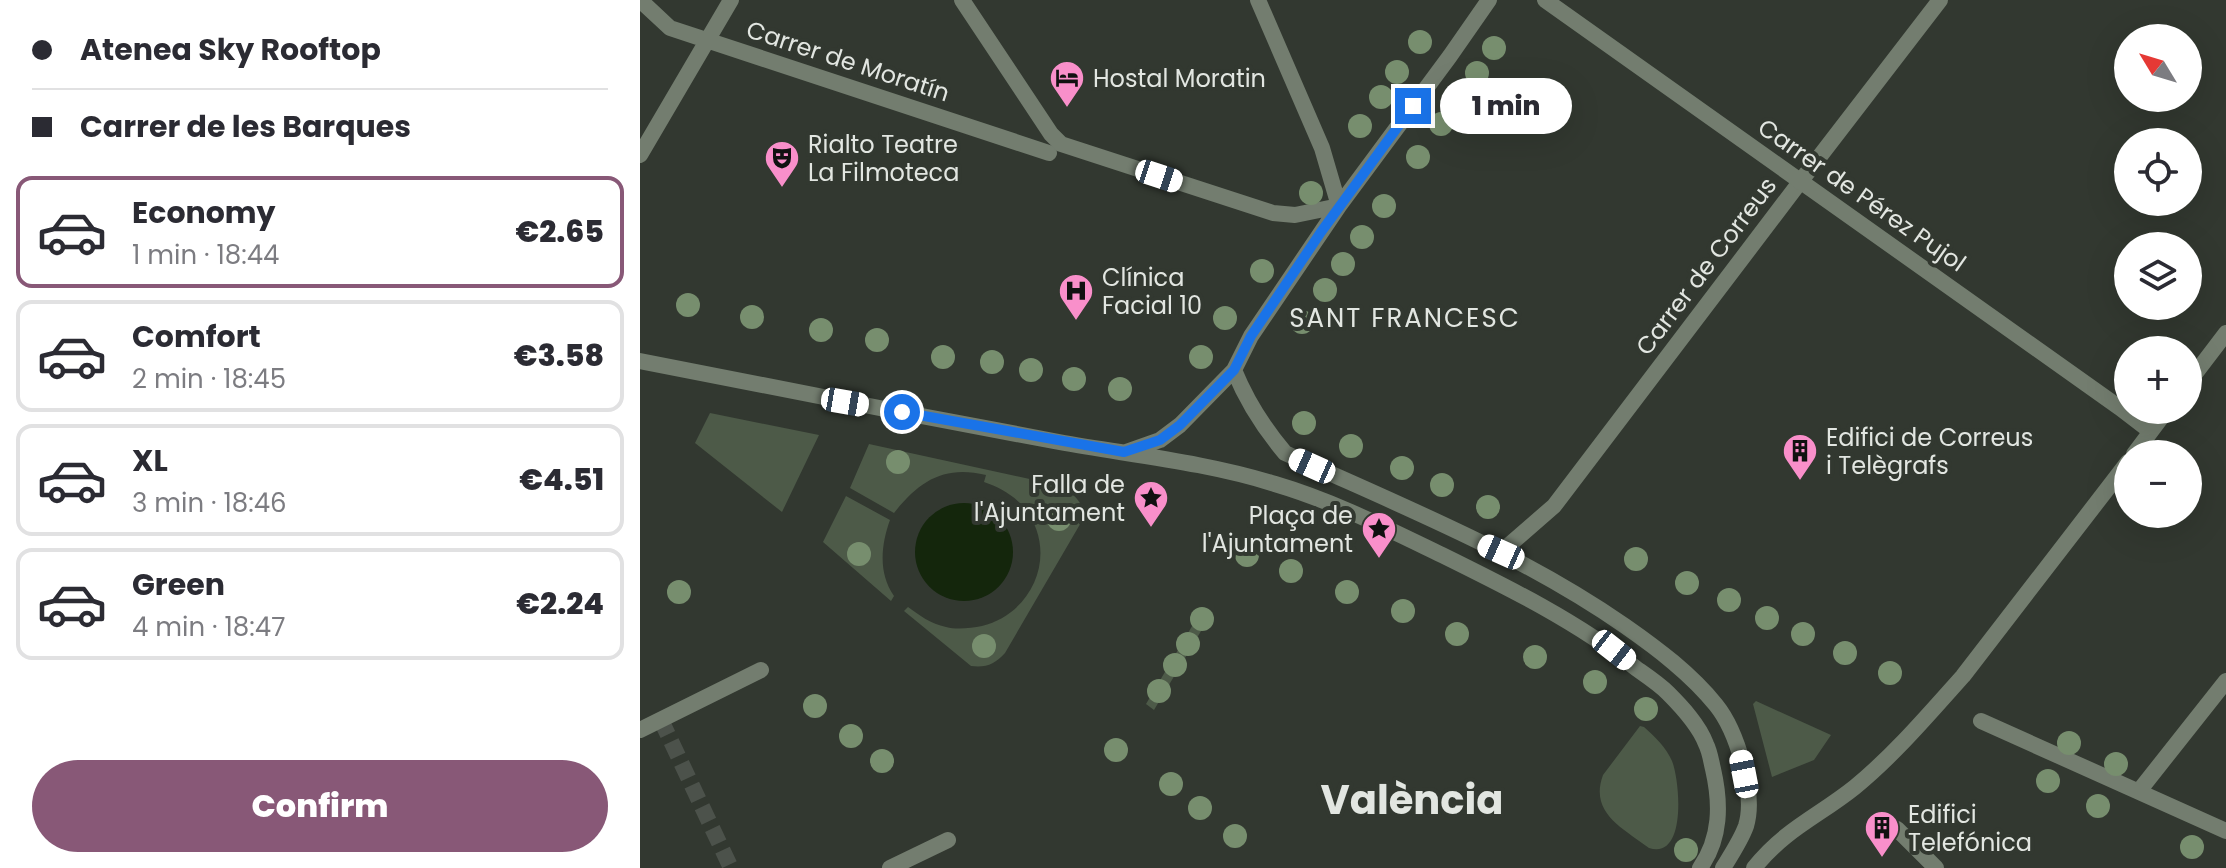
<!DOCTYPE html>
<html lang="en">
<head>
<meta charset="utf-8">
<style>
	:root { --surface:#fff; --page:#f7f7f7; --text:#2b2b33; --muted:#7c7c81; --line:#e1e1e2; --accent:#885877 }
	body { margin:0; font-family:Poppins,sans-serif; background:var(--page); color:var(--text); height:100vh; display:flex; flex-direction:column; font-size:30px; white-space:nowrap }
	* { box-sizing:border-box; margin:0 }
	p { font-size:26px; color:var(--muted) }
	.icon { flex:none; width:44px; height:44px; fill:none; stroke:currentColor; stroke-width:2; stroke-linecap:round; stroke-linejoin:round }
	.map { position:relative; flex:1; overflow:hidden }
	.drawer { display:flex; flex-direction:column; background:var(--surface); width:640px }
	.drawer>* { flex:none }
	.hud { display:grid; align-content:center; height:176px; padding:0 32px; background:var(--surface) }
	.needle { width:52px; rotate:308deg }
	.fabs { position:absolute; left:1474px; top:24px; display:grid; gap:16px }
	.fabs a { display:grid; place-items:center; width:88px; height:88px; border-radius:50%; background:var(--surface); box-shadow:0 8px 32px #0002; font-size:40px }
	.end { position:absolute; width:36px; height:36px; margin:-18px; border:10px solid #1a73e8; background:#fff; box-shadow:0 0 0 4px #fff }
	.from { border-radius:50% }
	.bubble { position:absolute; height:56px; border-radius:28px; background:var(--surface); box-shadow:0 8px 32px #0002; font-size:26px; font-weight:800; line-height:56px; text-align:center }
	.car { position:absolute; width:24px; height:48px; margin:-24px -12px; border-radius:10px; box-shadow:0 0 6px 2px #0007; background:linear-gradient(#fff 24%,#345 0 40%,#fff 0 76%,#345 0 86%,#fff 0) }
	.hud b { display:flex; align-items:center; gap:28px; height:76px; font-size:30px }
	.hud b+b { border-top:2px solid var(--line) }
	.hud i { width:20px; height:20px; background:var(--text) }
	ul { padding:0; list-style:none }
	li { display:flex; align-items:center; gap:24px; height:112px; margin:0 16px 12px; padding:0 16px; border:4px solid var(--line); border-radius:16px }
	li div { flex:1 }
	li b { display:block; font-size:30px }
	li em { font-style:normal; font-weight:800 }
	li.selected { border-color:var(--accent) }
	li>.icon { width:72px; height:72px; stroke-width:1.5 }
	.action { display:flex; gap:16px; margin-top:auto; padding:16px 32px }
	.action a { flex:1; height:92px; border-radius:48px; background:var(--accent); color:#fff; font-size:32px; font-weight:800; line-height:92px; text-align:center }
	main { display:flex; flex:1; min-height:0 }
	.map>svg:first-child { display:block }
	.green { fill:#4d5a48 }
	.water { fill:#14260c }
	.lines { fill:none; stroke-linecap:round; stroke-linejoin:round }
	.pedestrian-tunnel { stroke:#4c524b; stroke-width:16; stroke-dasharray:16 8; stroke-linecap:butt }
	.pedestrian { stroke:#737d6f; stroke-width:16 }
	.minor { stroke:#737d6f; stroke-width:16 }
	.tree { fill:#778e6e }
	.route { stroke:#1a73e8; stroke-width:10 }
	.labels { text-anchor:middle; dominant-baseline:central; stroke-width:8; stroke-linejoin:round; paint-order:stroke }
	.street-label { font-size:24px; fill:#e2e6e1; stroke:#323830 }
	.poi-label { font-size:24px; fill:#e2e6e1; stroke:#323830; text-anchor:start }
	.neighbourhood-label { font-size:26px; letter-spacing:2px; fill:#e2e6e1; stroke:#323830 }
	.town-label { font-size:40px; font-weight:bold; fill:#e2e6e1; stroke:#323830 }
</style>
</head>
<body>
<main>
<section class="drawer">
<div class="hud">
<b><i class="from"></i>Atenea Sky Rooftop</b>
<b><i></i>Carrer de les Barques</b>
</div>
<ul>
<li class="selected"><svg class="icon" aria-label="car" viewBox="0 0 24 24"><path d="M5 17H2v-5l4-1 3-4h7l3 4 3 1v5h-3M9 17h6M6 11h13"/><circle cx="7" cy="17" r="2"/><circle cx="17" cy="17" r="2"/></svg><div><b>Economy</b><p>1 min · 18:44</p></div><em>€2.65</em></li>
<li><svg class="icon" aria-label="car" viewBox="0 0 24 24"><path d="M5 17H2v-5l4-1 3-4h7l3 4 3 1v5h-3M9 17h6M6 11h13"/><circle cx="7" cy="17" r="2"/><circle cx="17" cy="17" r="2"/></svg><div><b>Comfort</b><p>2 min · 18:45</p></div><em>€3.58</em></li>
<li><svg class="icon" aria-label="car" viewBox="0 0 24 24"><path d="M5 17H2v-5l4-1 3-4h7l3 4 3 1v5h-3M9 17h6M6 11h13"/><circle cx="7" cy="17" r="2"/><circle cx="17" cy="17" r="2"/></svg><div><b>XL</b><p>3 min · 18:46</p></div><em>€4.51</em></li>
<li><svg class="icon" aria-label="car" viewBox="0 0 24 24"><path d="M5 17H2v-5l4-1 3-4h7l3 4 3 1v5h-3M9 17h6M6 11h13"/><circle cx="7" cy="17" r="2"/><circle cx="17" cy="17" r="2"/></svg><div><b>Green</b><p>4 min · 18:47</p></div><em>€2.24</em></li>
</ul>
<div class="action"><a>Confirm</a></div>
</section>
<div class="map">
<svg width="1586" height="868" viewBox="0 0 1586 868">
	<rect width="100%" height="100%" fill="#323830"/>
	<path class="green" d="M70,413L179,435L142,512L55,443Z
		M229,444L417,485C432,491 439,499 446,514L365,653C355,664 346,668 331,666L264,611L268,607C279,615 291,624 306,627C317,630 331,628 342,626C397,612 420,547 381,504C370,493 358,487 344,482L346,475C305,465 280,480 254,513L210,488Z
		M206,496L250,520C241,545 238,573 254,596L251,601L183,542Z
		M561,611L570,616L514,710L506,704Z
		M1116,701L1191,735L1174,760L1132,777L1113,704Z
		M1000,726L1004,727C1015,737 1026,747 1032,761C1040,781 1047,860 1009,848C983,828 949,813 963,775Z"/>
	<path class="water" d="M275 552a49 49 0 1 1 98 0a49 49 0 1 1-98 0Z"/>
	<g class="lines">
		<path class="pedestrian-tunnel" d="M21,720L91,868"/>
		<path class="pedestrian" d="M0,0L30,28L409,153
			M0,155L91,0
			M861,552L914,506L1160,182
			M1341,721L1586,831
			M0,730L121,670
			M1499,791L1586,681
			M1257,829L1296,868
			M250,868L308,840"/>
		<path class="minor" d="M322,0L411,134L421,144L633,213L655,215L699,206
			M618,0L682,148L699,206
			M905,0L1480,408L1510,431
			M1160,182L1300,0
			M0,361C140,389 279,416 419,442C491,455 565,462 635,484C693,501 748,529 802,555C869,588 938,622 997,669C1007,676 1019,684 1028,693C1042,707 1059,725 1066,744C1070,752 1071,761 1073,769C1081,804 1081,838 1060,868
			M594,370C607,402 623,427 645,453C761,506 880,553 985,626C1018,649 1051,674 1076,705C1097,731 1116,794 1106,826C1101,840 1091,855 1083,868
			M1548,383L1586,333
			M486,452L520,440L540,425L594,370L611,336L699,206L810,56L849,0
			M1494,454L1527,410
			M1114,868C1145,829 1179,816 1215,787C1255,754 1289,714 1323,676L1488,462"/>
	</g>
	<g class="tree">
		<circle cx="780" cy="42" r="12"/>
		<circle cx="854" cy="48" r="12"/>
		<circle cx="757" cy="72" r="12"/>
		<circle cx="837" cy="73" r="12"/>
		<circle cx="741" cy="97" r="12"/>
		<circle cx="820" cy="97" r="12"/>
		<circle cx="801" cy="124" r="12"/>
		<circle cx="720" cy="126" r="12"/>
		<circle cx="778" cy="157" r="12"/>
		<circle cx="671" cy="193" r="12"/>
		<circle cx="744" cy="206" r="12"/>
		<circle cx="722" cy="237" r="12"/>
		<circle cx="703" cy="264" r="12"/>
		<circle cx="622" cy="271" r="12"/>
		<circle cx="685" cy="290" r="12"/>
		<circle cx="48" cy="305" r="12"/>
		<circle cx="112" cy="317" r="12"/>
		<circle cx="585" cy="318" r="12"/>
		<circle cx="662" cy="322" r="12"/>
		<circle cx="181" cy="330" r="12"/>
		<circle cx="237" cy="340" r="12"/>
		<circle cx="303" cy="357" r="12"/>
		<circle cx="561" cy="357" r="12"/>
		<circle cx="352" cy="362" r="12"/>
		<circle cx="391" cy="370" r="12"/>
		<circle cx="434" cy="379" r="12"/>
		<circle cx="480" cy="389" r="12"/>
		<circle cx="664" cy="423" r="12"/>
		<circle cx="711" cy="446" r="12"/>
		<circle cx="258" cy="462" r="12"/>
		<circle cx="762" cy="468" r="12"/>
		<circle cx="802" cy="485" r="12"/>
		<circle cx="848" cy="507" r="12"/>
		<circle cx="419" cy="519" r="12"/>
		<circle cx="219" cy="554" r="12"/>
		<circle cx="607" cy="555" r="12"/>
		<circle cx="996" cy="559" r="12"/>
		<circle cx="651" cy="571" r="12"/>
		<circle cx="1047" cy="583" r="12"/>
		<circle cx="39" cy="592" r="12"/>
		<circle cx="707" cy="592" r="12"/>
		<circle cx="1089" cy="600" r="12"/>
		<circle cx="763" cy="611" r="12"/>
		<circle cx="1127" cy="618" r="12"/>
		<circle cx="562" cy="619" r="12"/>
		<circle cx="817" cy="634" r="12"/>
		<circle cx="1163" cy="634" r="12"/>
		<circle cx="548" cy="644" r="12"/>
		<circle cx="344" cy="646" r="12"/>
		<circle cx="1205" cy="653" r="12"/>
		<circle cx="895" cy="657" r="12"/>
		<circle cx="535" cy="665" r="12"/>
		<circle cx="1250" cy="673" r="12"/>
		<circle cx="955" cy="682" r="12"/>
		<circle cx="519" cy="691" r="12"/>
		<circle cx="175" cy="706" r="12"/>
		<circle cx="1006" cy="709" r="12"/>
		<circle cx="211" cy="736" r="12"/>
		<circle cx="1429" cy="743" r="12"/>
		<circle cx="476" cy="750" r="12"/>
		<circle cx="242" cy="761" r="12"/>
		<circle cx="1476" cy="764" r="12"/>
		<circle cx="1408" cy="781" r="12"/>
		<circle cx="531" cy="784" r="12"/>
		<circle cx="1458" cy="806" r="12"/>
		<circle cx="560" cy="808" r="12"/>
		<circle cx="595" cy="836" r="12"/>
		<circle cx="1552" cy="847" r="12"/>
		<circle cx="1046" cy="850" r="12"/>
	</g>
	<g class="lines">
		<path class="route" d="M262,412L484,452L520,440L540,425L594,370L611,336L681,232L773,106"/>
	</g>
	<defs>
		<symbol id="hotel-pin" viewBox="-11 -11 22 30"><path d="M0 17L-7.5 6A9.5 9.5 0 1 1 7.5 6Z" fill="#f98fca" stroke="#323830"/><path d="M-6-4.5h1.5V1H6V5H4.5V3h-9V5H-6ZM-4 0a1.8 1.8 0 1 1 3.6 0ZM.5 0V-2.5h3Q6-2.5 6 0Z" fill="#111"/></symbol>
		<symbol id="theatre-pin" viewBox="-11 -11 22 30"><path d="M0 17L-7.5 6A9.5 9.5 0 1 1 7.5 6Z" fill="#f98fca" stroke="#323830"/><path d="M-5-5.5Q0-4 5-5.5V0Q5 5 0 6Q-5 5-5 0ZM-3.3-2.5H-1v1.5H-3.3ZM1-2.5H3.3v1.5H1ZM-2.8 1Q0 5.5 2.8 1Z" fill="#111"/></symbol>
		<symbol id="hospital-pin" viewBox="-11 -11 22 30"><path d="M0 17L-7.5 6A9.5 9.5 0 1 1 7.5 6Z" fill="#f98fca" stroke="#323830"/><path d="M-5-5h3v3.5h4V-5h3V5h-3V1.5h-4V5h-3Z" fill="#111"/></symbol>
		<symbol id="building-pin" viewBox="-11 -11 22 30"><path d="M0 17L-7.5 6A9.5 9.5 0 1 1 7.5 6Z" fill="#f98fca" stroke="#323830"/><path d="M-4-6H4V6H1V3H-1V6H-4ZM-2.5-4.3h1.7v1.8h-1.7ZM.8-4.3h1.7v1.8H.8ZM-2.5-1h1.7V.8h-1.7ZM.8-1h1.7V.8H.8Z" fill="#111"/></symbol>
		<symbol id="sight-pin" viewBox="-11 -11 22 30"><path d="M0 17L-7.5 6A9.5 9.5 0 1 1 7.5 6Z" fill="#f98fca" stroke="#323830"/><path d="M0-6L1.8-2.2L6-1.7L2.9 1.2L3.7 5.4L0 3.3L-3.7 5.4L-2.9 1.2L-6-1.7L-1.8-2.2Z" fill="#111"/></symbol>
	</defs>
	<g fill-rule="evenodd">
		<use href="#hotel-pin" x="407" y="58" width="40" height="54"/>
		<use href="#theatre-pin" x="122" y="138" width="40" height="54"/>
		<use href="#hospital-pin" x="416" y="271" width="40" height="54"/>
		<use href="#building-pin" x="1140" y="431" width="40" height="54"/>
		<use href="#sight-pin" x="491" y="478" width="40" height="54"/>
		<use href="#sight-pin" x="719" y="509" width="40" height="54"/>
		<use href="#building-pin" x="1222" y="808" width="40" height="54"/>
	</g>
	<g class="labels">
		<g class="street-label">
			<text transform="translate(208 61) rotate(18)">Carrer de Moratín</text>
			<text transform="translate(1222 195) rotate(35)">Carrer de Pérez Pujol</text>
			<text transform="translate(1066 266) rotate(-53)">Carrer de Correus</text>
		</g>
		<g class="poi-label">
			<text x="453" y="78">Hostal Moratin</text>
			<text x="168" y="144">Rialto Teatre<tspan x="168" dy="28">La Filmoteca</tspan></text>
			<text x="462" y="277">Clínica<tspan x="462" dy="28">Facial 10</tspan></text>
			<text x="1186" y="437">Edifici de Correus<tspan x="1186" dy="28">i Telègrafs</tspan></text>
			<text x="485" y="484" text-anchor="end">Falla de<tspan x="485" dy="28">l'Ajuntament</tspan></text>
			<text x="713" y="515" text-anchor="end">Plaça de<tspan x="713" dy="28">l'Ajuntament</tspan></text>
			<text x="1268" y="814">Edifici<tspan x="1268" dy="28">Telefónica</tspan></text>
		</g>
		<g class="neighbourhood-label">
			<text x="765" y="318">SANT FRANCESC</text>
		</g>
		<g class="town-label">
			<text x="772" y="800">València</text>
		</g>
	</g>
</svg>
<div class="fabs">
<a><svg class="needle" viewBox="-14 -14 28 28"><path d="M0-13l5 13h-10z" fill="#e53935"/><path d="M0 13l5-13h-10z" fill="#7c7c81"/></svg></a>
<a><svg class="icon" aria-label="locate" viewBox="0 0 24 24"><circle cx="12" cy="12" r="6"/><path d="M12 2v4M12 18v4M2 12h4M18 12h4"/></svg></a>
<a><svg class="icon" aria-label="layers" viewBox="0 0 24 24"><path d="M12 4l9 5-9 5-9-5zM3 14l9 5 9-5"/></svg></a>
<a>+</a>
<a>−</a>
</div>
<i class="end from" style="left:262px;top:412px"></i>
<i class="end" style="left:773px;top:106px"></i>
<div class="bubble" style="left:800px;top:78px;width:132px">1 min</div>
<i class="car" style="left:519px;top:176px;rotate:108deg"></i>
<i class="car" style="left:205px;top:402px;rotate:100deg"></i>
<i class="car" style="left:672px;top:466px;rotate:294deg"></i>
<i class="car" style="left:861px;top:552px;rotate:294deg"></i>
<i class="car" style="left:974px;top:650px;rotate:128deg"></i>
<i class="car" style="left:1104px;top:774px;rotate:349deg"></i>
</div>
</main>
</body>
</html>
